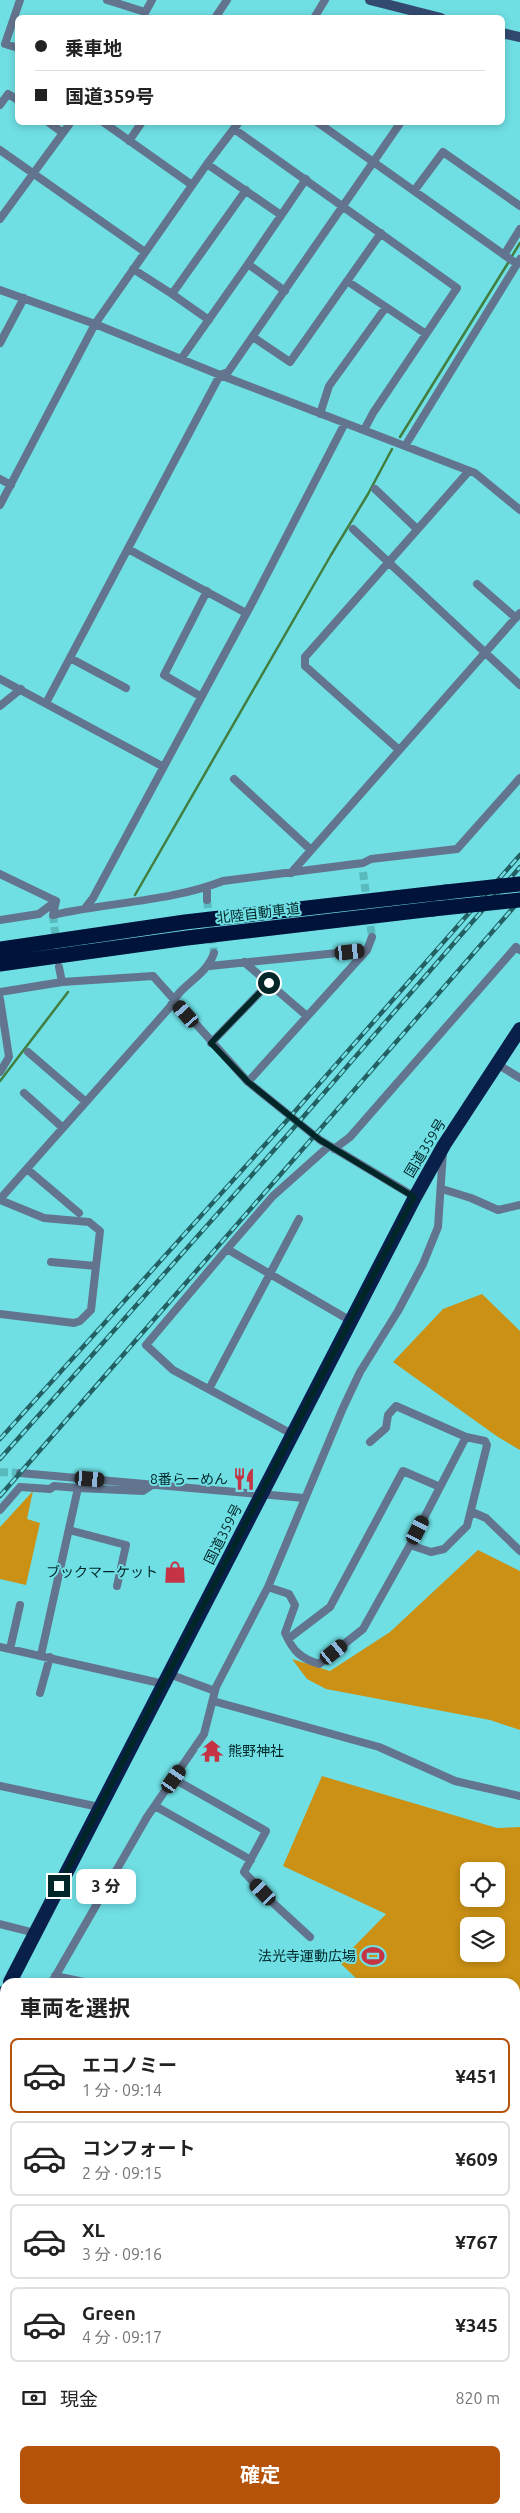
<!DOCTYPE html>
<html lang="ja">
<head>
<meta charset="utf-8">
<style>
	:root { --surface:#fff; --page:#f2f2f2; --text:#222; --muted:#767676; --line:#e0e0e0; --accent:#b45309 }
	body { margin:0; font-family:Ubuntu,"Noto Sans JP",sans-serif; background:var(--page); color:var(--text); height:100vh; display:flex; flex-direction:column; font-size:19px; white-space:nowrap }
	* { box-sizing:border-box; margin:0 }
	p { font-size:16px; color:var(--muted) }
	.icon { flex:none; width:28px; height:28px; fill:none; stroke:currentColor; stroke-width:2; stroke-linecap:round; stroke-linejoin:round }
	.map { position:relative; flex:1; overflow:hidden }
	.sheet { position:absolute; left:0px; top:1978px; width:520px; height:536px; display:flex; flex-direction:column; background:var(--surface); border-radius:15px 15px 0 0; box-shadow:0 2px 8px #0003 }
	.sheet>* { flex:none }
	.top-card { position:absolute; left:15px; top:15px; width:490px; height:110px; border-radius:8px; box-shadow:0 2px 8px #0003; display:grid; align-content:center; height:110px; padding:0 20px; background:var(--surface) }
	.controls { position:absolute; left:460px; top:1862px; display:grid; gap:10px }
	.controls a { display:grid; place-items:center; width:45px; height:45px; border-radius:8px; background:var(--surface); box-shadow:0 2px 8px #0003; font-size:25px }
	.end { position:absolute; width:22px; height:22px; margin:-11px; border:6px solid #002628; background:#fff; box-shadow:0 0 0 2px #fff }
	.from { border-radius:50% }
	.bubble { position:absolute; height:35px; border-radius:8px; background:var(--surface); box-shadow:0 2px 8px #0003; font-size:16px; font-weight:700; line-height:35px; text-align:center }
	.car { position:absolute; width:15px; height:30px; margin:-15px -8px; border-radius:6px; box-shadow:0 0 4px 1px #0007; background:linear-gradient(#222 24%,#8ab4d8 0 40%,#222 0 76%,#8ab4d8 0 86%,#222 0) }
	.top-card b { display:flex; align-items:center; gap:18px; height:48px; font-size:19px }
	.top-card b+b { border-top:1px solid var(--line) }
	.top-card i { width:12px; height:12px; background:var(--text) }
	ul { padding:0; list-style:none }
	li { display:flex; align-items:center; gap:15px; height:75px; margin:0 10px 8px; padding:0 10px; border:2px solid var(--line); border-radius:8px }
	li div { flex:1 }
	li b { display:block; font-size:19px }
	li em { font-style:normal; font-weight:700 }
	li.current { border-color:var(--accent) }
	li>.icon { width:45px; height:45px; stroke-width:1.5 }
	h2 { padding:0 20px; font-size:22px; line-height:60px }
	.pay { display:flex; align-items:center; gap:12px; height:55px; padding:0 20px; font-size:19px }
	.pay p { margin-inline-start:auto }
	.primary-button { display:flex; gap:10px; margin-top:auto; padding:10px 20px }
	.primary-button a { flex:1; height:58px; border-radius:8px; background:var(--accent); color:#fff; font-size:20px; font-weight:700; line-height:58px; text-align:center }
	.map>svg:first-child { display:block }
	.green { fill:#cb9115; fill-rule:evenodd }
	.lines { fill:none; stroke-linecap:round; stroke-linejoin:round }
	.stream { stroke:#427e40; stroke-width:2.5 }
	.minor-tunnel { stroke:#59babe; stroke-width:8; stroke-dasharray:8 4; stroke-linecap:butt }
	.minor { stroke:#63748e; stroke-width:8 }
	.tertiary { stroke:#63748e; stroke-width:10 }
	.secondary { stroke:#324a6f; stroke-width:10 }
	.trunk { stroke:#08204a; stroke-width:14 }
	.motorway { stroke:#00143b; stroke-width:15 }
	.rail-casing { stroke:#236063; stroke-width:4.5 }
	.rail { stroke:#6fdfe4; stroke-width:2.5; stroke-dasharray:8; stroke-linecap:butt }
	.motorway-bridge { stroke:#00143b; stroke-width:15 }
	.route { stroke:#002628; stroke-width:6 }
	.labels { text-anchor:middle; dominant-baseline:central; stroke-width:4; stroke-linejoin:round; paint-order:stroke }
	.street-label { font-size:14px; fill:#002628; stroke:#6fdfe4 }
	.poi-label { font-size:14px; fill:#002628; stroke:#6fdfe4; text-anchor:end }
</style>
</head>
<body>
<div class="map">
<svg width="520" height="2513" viewBox="0 0 520 2513">
	<rect width="100%" height="100%" fill="#6fdfe4"/>
	<path class="green" d="M482,1294L520,1331V1450L498,1437L393,1362L443,1309Z
		M33,1491L27,1519L40,1523L26,1585L0,1579V1527Z
		M478,1550L520,1571V1730L490,1720L326,1689L307,1679L292,1659L330,1671L390,1632Z
		M322,1776L497,1828L520,1827V2227H515V1982H360L339,1962L386,1914L283,1866ZM469,1871H496V1899H469ZM496,1926V1954H469V1926Z"/>
	<g class="lines">
		<path class="stream" d="M512,256L520,243
			M400,437L508,263
			M135,895L331,555L368,494L392,449
			M0,1081L68,992
			M0,2170H5
			M426,2509L429,2513"/>
		<path class="minor-tunnel" d="M363,872L367,903
			M207,900L214,953
			M369,914L372,937
			M53,915L56,942
			M0,1472L20,1473"/>
		<path class="minor" d="M107,0L145,12
			M142,18L152,0
			M215,18L227,0
			M314,18L325,0
			M18,48L5,44L20,0
			M0,105L8,94L18,100
			M48,122L63,133
			M103,122L192,185
			M317,122L517,264L520,259
			M234,129L457,288L373,413L364,430
			M129,141L142,122
			M0,150L145,252
			M207,164L281,215
			M414,191L443,152L520,206
			M0,219L71,122
			M504,255L520,229
			M133,269L172,294
			M347,281L386,307
			M0,290L95,324L207,164L239,122
			M285,291L248,264L306,179
			M209,320L172,294L246,190
			M253,337L290,362L381,233
			M0,343L24,298
			M181,359L248,264
			M320,414L329,386L386,307L426,334
			M405,446L517,264
			M0,479L11,485
			M375,489L417,529
			M0,505L95,324L220,375L475,473L520,510
			M353,529L520,685
			M128,549L246,613
			M477,584L516,618
			M70,658L126,688
			M0,679L162,766
			M200,696L164,675L207,591
			M46,703L220,375L228,372L401,122
			M0,706L21,689
			M398,749L305,666V657L469,471
			M234,779L311,850
			M291,873L520,613
			M0,874L56,901
			M207,887V900
			M56,901L53,915C109,902 169,902 223,881L363,863L371,859L457,849L520,778
			M86,907L93,898L252,603L345,423
			M0,920L39,914L56,901
			M244,962L307,1016
			M210,966L367,950
			M59,967L62,982
			M0,992L62,982L153,976L248,1082L320,1140L415,1197
			M0,999L9,1057L0,1072
			M211,1043L269,983
			M28,1052L86,1102
			M497,1064L520,1078
			M248,1082L367,950L372,937
			M24,1093L63,1128
			M334,1149L350,1137L516,947L520,950
			M27,1169L79,1213
			M442,1189L471,1198L498,1210L520,1205
			M0,1199L170,1007C179,985 206,977 214,953
			M0,1200L44,1218L89,1222L100,1231L91,1310L80,1321L74,1323L0,1314
			M227,1249L273,1196L329,1146
			M51,1262L96,1266
			M209,1389L299,1219
			M292,1434L173,1370L146,1345L227,1249L351,1321
			M20,1473L304,1498
			M0,1510L20,1487L50,1489L54,1486L78,1488
			M472,1512L486,1518L520,1551
			M69,1530L126,1545L117,1586
			M410,1545L431,1552L444,1549L467,1526L487,1445L485,1441L466,1437
			M268,1587L289,1594L295,1605L285,1633C293,1651 300,1658 319,1664L363,1629L410,1545L466,1437L396,1406L388,1415L386,1428L370,1442
			M288,1639L330,1607L403,1471L440,1487
			M0,1647L164,1684
			M10,1649L20,1605
			M41,1655L78,1488L143,1491L154,1484
			M169,1674L215,1691
			M40,1693L50,1657
			M213,1701L379,1747L455,1781L520,1796
			M174,1779L266,1831L244,1872L272,1902L310,1937
			M0,1786L99,1807
			M155,1806L251,1860
			M0,1924L35,1933
			M55,1976L84,1982
			M52,1982L147,1817L204,1734L216,1687L268,1587L343,1408L360,1372L398,1311L423,1264L438,1227L443,1152
			M0,2083L5,2074
			M0,2139H5
			M520,2292L517,2295L520,2311
			M0,2320L5,2333
			M515,2377L520,2375
			M0,2407L5,2389
			M515,2453L520,2452
			M0,2481L5,2483
			M51,2509L56,2513
			M320,2509L322,2513
			M433,2509L440,2513
			M481,2509L494,2513
			M454,2513L469,2509"/>
		<path class="tertiary" d="M0,2401L5,2402
			M0,2415L5,2416
			M217,2509L223,2513
			M238,2509L244,2513"/>
		<path class="secondary" d="M370,0L441,18
			M502,33L520,37"/>
		<path class="trunk" d="M10,1982L415,1197L444,1145L520,1029
			M0,2002L5,1992"/>
		<path class="motorway" d="M0,949L185,922L446,892
			M0,964L187,938L433,909"/>
		<defs>
			<path id="rail" d="M0,1439L290,1117L520,855
				M0,1459L298,1123L520,867
				M0,1496L520,900"/>
		</defs>
		<use href="#rail" class="rail-casing"/>
		<use href="#rail" class="rail"/>
		<path class="motorway-bridge" d="M446,892L520,884
			M433,909L520,900"/>
	</g>
	<g class="lines">
		<path class="route" d="M59,1886L414,1197L320,1140L248,1082L211,1043L269,983"/>
	</g>
	<defs>
		<symbol id="restaurant-bare" viewBox="-9 -9 18 18"><path d="M-5-6h1v4h1v-4h1v4h1v-4h1v5L-1.5 .5V6h-2V.5L-5-1ZM5-6V6H3V1.5H1.5Q1.5-4 5-6Z" fill="#c43445" stroke="#6fdfe4" stroke-width="2.5" paint-order="stroke"/></symbol>
		<symbol id="shop-bare" viewBox="-9 -9 18 18"><path d="M-5-2.5h2.3a2.7 3.5 0 0 1 5.4 0H5L5.5 6h-11ZM-1.5-2.5h3a1.5 2.3 0 0 0-3 0Z" fill="#c43445" stroke="#6fdfe4" stroke-width="2.5" paint-order="stroke"/></symbol>
		<symbol id="temple-bare" viewBox="-9 -9 18 18"><path d="M0-6L5-2H3V0L6.5 2.5H4V6H1.5V3h-3V6H-4V2.5H-6.5L-3 0V-2H-5Z" fill="#c43445" stroke="#6fdfe4" stroke-width="2.5" paint-order="stroke"/></symbol>
		<symbol id="stadium-bare" viewBox="-9 -9 18 18"><path d="M0-5a6.5 5 0 1 0 0 10a6.5 5 0 1 0 0-10ZM-3.5-1.8h7v3.6h-7Z" fill="#c43445" stroke="#6fdfe4" stroke-width="2.5" paint-order="stroke"/></symbol>
	</defs>
	<g fill-rule="evenodd">
		<use href="#restaurant-bare" x="228" y="1463" width="32" height="32"/>
		<use href="#shop-bare" x="159" y="1556" width="32" height="32"/>
		<use href="#temple-bare" x="196" y="1735" width="32" height="32"/>
		<use href="#stadium-bare" x="357" y="1940" width="32" height="32"/>
	</g>
	<g class="labels">
		<g class="street-label">
			<text transform="translate(258 913) rotate(-7)">北陸自動車道</text>
			<text transform="translate(425 1148) rotate(-59)">国道359号</text>
			<text transform="translate(223 1534) rotate(-63)">国道359号</text>
		</g>
		<g class="poi-label">
			<text x="228" y="1479">8番らーめん</text>
			<text x="158" y="1572">ブックマーケット</text>
			<text x="228" y="1751" text-anchor="start">熊野神社</text>
			<text x="356" y="1956">法光寺運動広場</text>
		</g>
	</g>
</svg>
<div class="controls">
<a><svg class="icon" aria-label="locate" viewBox="0 0 24 24"><circle cx="12" cy="12" r="6"/><path d="M12 2v4M12 18v4M2 12h4M18 12h4"/></svg></a>
<a><svg class="icon" aria-label="layers" viewBox="0 0 24 24"><path d="M12 4l9 5-9 5-9-5zM3 14l9 5 9-5"/></svg></a>
</div>
<i class="end from" style="left:269px;top:983px"></i>
<i class="end" style="left:59px;top:1886px"></i>
<div class="bubble" style="left:76px;top:1869px;width:60px">3 分</div>
<i class="car" style="left:350px;top:952px;rotate:84deg"></i>
<i class="car" style="left:186px;top:1014px;rotate:319deg"></i>
<i class="car" style="left:90px;top:1479px;rotate:95deg"></i>
<i class="car" style="left:418px;top:1530px;rotate:27deg"></i>
<i class="car" style="left:334px;top:1652px;rotate:51deg"></i>
<i class="car" style="left:174px;top:1779px;rotate:35deg"></i>
<i class="car" style="left:263px;top:1892px;rotate:317deg"></i>
<div class="top-card">
<b><i class="from"></i>乗車地</b>
<b><i></i>国道359号</b>
</div>
<section class="sheet">
<h2>車両を選択</h2>
<ul>
<li class="current"><svg class="icon" aria-label="car" viewBox="0 0 24 24"><path d="M5 17H2v-5l4-1 3-4h7l3 4 3 1v5h-3M9 17h6M6 11h13"/><circle cx="7" cy="17" r="2"/><circle cx="17" cy="17" r="2"/></svg><div><b>エコノミー</b><p>1 分 · 09:14</p></div><em>¥451</em></li>
<li><svg class="icon" aria-label="car" viewBox="0 0 24 24"><path d="M5 17H2v-5l4-1 3-4h7l3 4 3 1v5h-3M9 17h6M6 11h13"/><circle cx="7" cy="17" r="2"/><circle cx="17" cy="17" r="2"/></svg><div><b>コンフォート</b><p>2 分 · 09:15</p></div><em>¥609</em></li>
<li><svg class="icon" aria-label="car" viewBox="0 0 24 24"><path d="M5 17H2v-5l4-1 3-4h7l3 4 3 1v5h-3M9 17h6M6 11h13"/><circle cx="7" cy="17" r="2"/><circle cx="17" cy="17" r="2"/></svg><div><b>XL</b><p>3 分 · 09:16</p></div><em>¥767</em></li>
<li><svg class="icon" aria-label="car" viewBox="0 0 24 24"><path d="M5 17H2v-5l4-1 3-4h7l3 4 3 1v5h-3M9 17h6M6 11h13"/><circle cx="7" cy="17" r="2"/><circle cx="17" cy="17" r="2"/></svg><div><b>Green</b><p>4 分 · 09:17</p></div><em>¥345</em></li>
</ul>
<div class="pay"><svg class="icon" aria-label="cash" viewBox="0 0 24 24"><path d="M3 7h18v10H3z"/><circle cx="12" cy="12" r="2"/></svg>現金<p>820 m</p></div>
<div class="primary-button"><a>確定</a></div>
</section>
</div>
</body>
</html>
